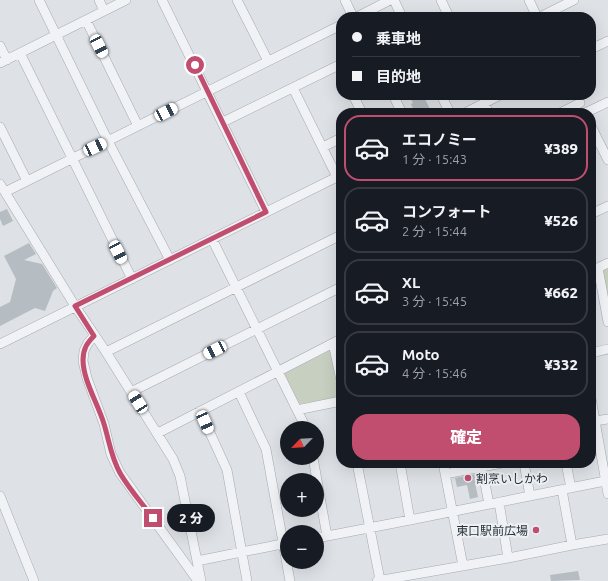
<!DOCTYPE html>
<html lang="ja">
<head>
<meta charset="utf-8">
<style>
	:root { --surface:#171b24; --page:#20242c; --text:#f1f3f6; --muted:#9ea1a6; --line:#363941; --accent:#c14d6f }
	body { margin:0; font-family:Ubuntu,"Noto Sans JP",sans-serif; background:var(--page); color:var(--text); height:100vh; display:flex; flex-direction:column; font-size:15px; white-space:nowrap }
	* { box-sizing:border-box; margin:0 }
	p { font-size:13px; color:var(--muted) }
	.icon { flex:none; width:22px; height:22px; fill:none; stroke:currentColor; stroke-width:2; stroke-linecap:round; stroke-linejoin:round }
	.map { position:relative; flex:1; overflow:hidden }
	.drawer { position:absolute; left:336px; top:108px; width:260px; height:360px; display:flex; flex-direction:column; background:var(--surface); border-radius:16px; box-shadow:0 4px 16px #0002 }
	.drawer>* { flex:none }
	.top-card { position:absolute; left:336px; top:12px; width:260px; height:88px; border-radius:16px; box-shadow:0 4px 16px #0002; display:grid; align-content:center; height:88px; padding:0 16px; background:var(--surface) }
	.needle { width:26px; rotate:245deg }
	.controls { position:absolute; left:280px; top:421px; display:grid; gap:8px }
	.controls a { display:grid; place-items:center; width:44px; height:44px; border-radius:50%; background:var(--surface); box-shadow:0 4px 16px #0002; font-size:20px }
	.end { position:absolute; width:18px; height:18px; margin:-9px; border:5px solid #c14d6f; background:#fff; box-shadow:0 0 0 2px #fff }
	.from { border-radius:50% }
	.bubble { position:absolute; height:28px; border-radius:14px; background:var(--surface); box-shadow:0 4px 16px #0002; font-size:13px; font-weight:800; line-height:28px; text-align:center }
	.car { position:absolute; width:12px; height:24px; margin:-12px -6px; border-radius:5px; box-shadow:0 0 3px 1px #0007; background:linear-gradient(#fff 24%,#345 0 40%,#fff 0 76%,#345 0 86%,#fff 0) }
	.top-card b { display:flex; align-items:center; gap:14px; height:38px; font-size:15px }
	.top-card b+b { border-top:1px solid var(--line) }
	.top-card i { width:10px; height:10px; background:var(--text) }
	ul { padding:7px 0 0; list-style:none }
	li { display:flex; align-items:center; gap:12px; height:66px; margin:0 8px 6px; padding:0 8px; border:2px solid var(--line); border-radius:16px }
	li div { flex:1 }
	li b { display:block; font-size:15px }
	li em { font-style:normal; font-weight:800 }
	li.selected { border-color:var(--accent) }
	li>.icon { width:36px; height:36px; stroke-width:1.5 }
	.primary-button { display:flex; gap:8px; margin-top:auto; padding:8px 16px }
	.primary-button a { flex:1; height:46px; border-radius:16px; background:var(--accent); color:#fff; font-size:16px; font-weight:800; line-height:46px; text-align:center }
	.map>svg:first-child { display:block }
	.green { fill:#c6cfc0 }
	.building { fill:#b5bcc2 }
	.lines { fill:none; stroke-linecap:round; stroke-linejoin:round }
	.minor-casing { stroke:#a4aaaf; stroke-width:10 }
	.minor { stroke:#f0f2f5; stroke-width:9 }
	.route { stroke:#c14d6f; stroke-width:5 }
	.poi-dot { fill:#c14d6f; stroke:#edf1f4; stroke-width:1.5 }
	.labels { text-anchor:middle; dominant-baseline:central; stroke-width:4; stroke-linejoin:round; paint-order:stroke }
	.poi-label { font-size:12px; fill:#28323b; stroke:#edf1f4; text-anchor:start }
</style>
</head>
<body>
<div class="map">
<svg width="608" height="581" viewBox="0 0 608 581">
	<rect width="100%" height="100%" fill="#dee2e6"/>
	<path class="green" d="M608,266V303L603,275V268Z
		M331,350L340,397L299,404L284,373Z"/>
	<path class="building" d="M409,95H421L423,98L424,97L432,113H415L411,104L413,103Z
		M7,209L13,221L3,226L0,219V212Z
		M29,243L36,254L24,260L42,264L57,288L53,291L45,311L35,308L0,326V307L10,302L16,279L4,256Z
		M477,474L479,483H475L478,497L470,499L467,485L457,487L455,478Z
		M578,571L580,580L551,581L550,575Z"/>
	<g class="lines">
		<defs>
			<path id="minor" d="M39,0L108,141L170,260
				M99,0L104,11
				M162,0L266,212
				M237,0L268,61
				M345,0L353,17
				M394,0L402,17
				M441,0L449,17
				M529,0L537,17
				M357,17L390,0
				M540,17L574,0
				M86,20L138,126
				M0,46L7,60
				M591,49L608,41
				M20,53L132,279
				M0,63L126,0
				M293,88L337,177
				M353,95L362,113
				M393,95L402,113
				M441,95L450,113
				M484,103L489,113
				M465,113L500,95
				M560,113L580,103
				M585,113L608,102
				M223,122L341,64
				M591,126L608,160
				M0,127L27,181
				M323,147L341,138
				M0,184L75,306L106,352L173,459L180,476L201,581
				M5,192L341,25
				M591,214L608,206
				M212,239L306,428
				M598,268L608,322
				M591,271L608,263
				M94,336L88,343L84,351L83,361L87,378L104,424L111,454L120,473L198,581
				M333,343L341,380
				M0,344L341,175
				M106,352L341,235
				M591,353L608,349
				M131,392L341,287
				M239,392L266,449L290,581
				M591,398L608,494
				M297,410L341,401
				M200,411L227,470L247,581
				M595,421L608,419
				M158,433L341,339
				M313,458L327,536
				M357,463L380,580
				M400,463L410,520
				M443,463L463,566
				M481,463L489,504
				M524,463L530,496
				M566,463L571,488
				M445,474L502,463
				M0,496L34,581
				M499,502L508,558L572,545L562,490
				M317,538L410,520L605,481L608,479
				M572,545L608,539
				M197,561L287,543
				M377,581L508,558"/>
		</defs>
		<use href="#minor" class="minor-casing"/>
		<use href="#minor" class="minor"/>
	</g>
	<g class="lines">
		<path class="route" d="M153,518C142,503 129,489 120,473C111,457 109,440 104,424C98,404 83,380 83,360C83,349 87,343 94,336L75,306L266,212L195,65"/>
	</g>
	<g class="poi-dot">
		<circle cx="468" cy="478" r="4"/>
		<circle cx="536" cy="530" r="4"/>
	</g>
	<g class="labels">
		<g class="poi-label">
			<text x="476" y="478">割烹いしかわ</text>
			<text x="528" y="530" text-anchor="end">東口駅前広場</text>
		</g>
	</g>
</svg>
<div class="controls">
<a><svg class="needle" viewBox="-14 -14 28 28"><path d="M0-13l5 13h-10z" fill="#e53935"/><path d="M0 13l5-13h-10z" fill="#9ea1a6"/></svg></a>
<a>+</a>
<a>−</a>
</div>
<i class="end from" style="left:195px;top:65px"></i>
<i class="end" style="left:153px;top:518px"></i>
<div class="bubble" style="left:167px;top:504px;width:48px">2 分</div>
<i class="car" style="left:99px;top:46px;rotate:153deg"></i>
<i class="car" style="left:166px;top:112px;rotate:63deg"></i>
<i class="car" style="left:95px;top:147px;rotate:65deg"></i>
<i class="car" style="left:118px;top:252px;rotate:153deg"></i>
<i class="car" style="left:215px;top:350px;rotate:243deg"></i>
<i class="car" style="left:138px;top:402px;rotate:327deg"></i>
<i class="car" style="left:205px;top:422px;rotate:156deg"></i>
<div class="top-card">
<b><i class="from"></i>乗車地</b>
<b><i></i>目的地</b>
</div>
<section class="drawer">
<ul>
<li class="selected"><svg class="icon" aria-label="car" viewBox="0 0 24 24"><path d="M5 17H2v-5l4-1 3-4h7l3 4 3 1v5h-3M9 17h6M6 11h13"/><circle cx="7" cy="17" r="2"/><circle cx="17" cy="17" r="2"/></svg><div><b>エコノミー</b><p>1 分 · 15:43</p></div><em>¥389</em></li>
<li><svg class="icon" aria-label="car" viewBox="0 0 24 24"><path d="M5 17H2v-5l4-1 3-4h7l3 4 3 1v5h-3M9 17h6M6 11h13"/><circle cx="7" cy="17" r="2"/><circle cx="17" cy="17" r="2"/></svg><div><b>コンフォート</b><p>2 分 · 15:44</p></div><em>¥526</em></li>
<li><svg class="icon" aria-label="car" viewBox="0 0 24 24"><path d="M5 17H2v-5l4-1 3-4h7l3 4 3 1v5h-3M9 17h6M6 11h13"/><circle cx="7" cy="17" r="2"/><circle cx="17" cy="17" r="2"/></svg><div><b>XL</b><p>3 分 · 15:45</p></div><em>¥662</em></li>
<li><svg class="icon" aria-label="car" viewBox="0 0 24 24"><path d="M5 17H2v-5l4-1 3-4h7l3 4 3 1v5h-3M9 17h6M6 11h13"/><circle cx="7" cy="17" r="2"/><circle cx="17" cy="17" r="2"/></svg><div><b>Moto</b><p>4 分 · 15:46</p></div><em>¥332</em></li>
</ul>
<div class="primary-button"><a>確定</a></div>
</section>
</div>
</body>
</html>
